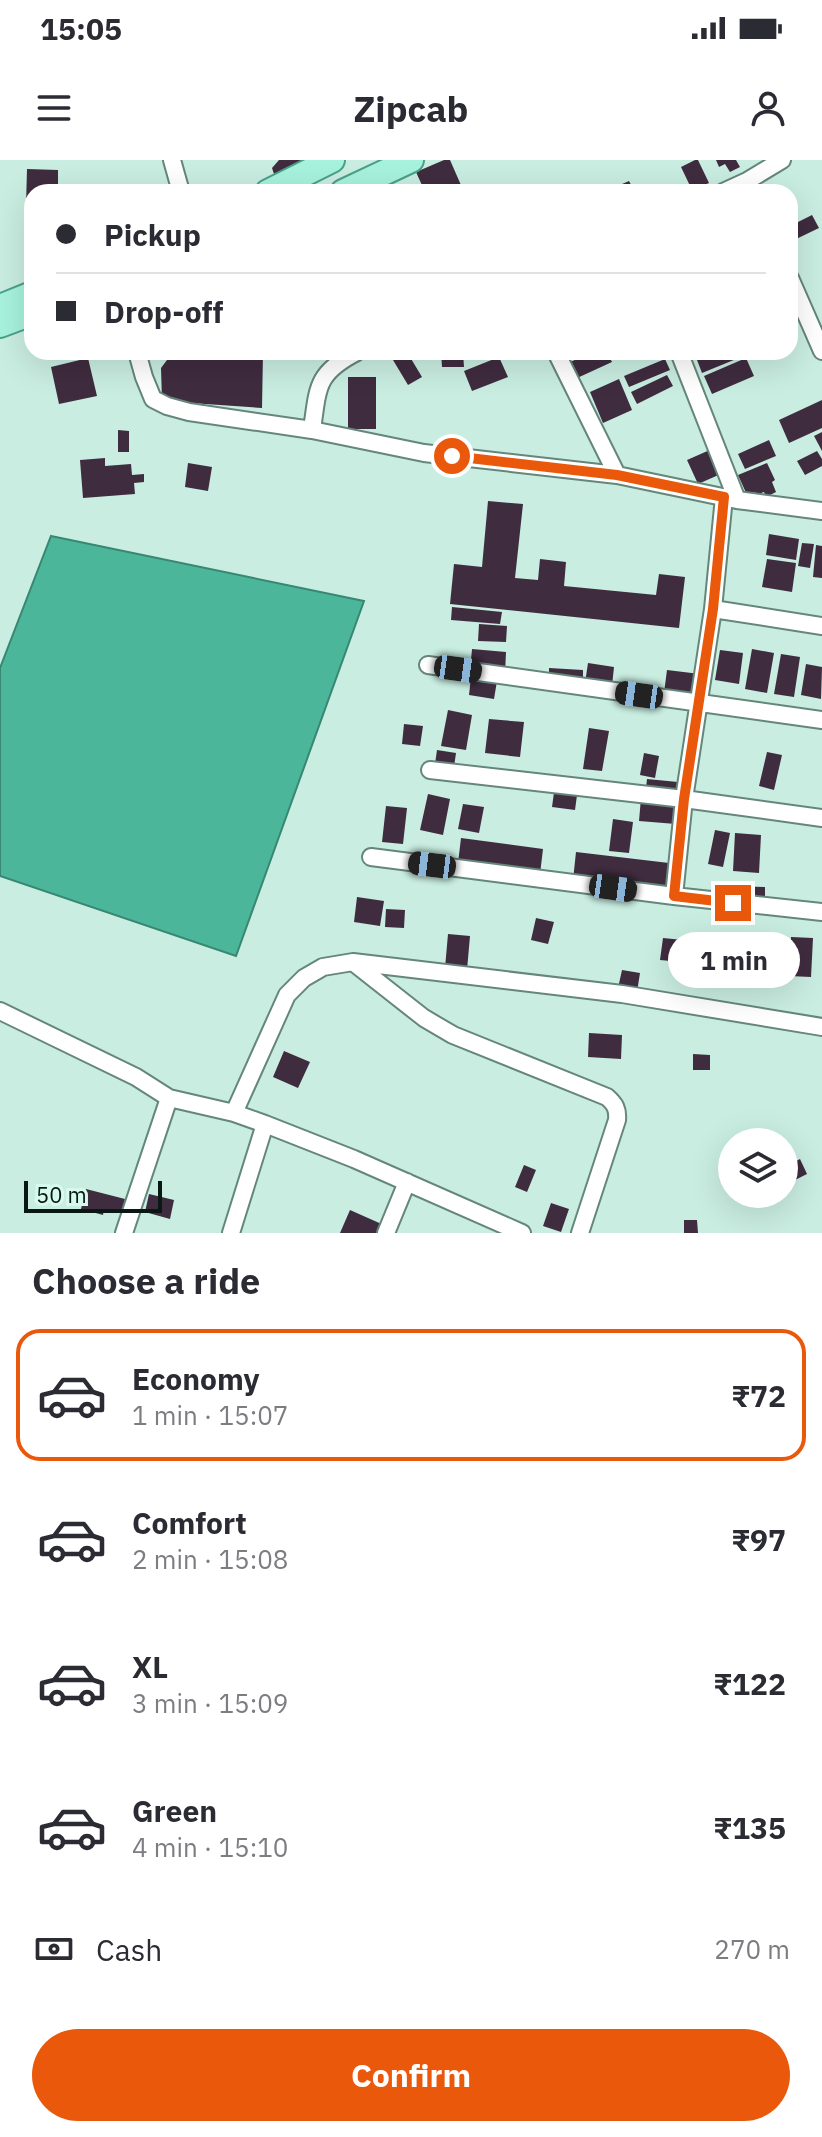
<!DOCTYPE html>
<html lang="en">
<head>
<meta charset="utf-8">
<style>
	:root { --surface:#fff; --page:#f7f7f7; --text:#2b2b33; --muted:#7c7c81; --line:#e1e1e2; --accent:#ea580c }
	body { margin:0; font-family:"IBM Plex Sans",sans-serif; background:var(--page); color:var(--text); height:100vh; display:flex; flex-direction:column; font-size:30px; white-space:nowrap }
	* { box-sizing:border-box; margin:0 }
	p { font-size:26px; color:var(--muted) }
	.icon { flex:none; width:44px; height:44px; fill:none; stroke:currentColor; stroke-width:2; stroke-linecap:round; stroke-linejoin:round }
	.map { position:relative; height:1073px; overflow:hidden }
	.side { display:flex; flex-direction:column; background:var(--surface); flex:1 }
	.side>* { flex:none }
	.guide { position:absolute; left:24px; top:24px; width:774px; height:176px; border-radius:24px; box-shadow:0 8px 32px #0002; display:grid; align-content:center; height:176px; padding:0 32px; background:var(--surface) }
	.buttons { position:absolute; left:718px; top:968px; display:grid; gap:16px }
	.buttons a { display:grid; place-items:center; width:80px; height:80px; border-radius:50%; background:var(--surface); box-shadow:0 8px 32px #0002; font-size:40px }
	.scale { position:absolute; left:24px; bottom:20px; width:138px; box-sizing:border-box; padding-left:8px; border:4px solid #0a1814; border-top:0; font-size:22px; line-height:28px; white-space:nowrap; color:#0a1814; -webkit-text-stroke:6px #d6fbee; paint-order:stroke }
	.end { position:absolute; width:36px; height:36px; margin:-18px; border:10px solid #ea580c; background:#fff; box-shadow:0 0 0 4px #fff }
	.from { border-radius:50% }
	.bubble { position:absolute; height:56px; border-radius:28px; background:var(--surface); box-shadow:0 8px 32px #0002; font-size:26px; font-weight:800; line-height:56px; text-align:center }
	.car { position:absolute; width:24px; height:48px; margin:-24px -12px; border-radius:10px; box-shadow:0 0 6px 2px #0007; background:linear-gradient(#222 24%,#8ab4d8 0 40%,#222 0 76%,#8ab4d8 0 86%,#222 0) }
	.guide b { display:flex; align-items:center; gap:28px; height:76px; font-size:30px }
	.guide b+b { border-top:2px solid var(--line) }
	.guide i { width:20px; height:20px; background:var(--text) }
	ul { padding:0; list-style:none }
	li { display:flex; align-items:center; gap:24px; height:132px; margin:0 16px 12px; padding:0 16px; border:4px solid transparent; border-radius:24px }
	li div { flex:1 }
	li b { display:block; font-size:30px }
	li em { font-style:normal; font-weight:800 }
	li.on { border-color:var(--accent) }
	li>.icon { width:72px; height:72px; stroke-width:1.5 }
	h2 { padding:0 32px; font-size:36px; line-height:96px }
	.pay { display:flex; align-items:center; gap:20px; height:88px; padding:0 32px; font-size:30px }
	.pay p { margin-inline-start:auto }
	.action { display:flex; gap:16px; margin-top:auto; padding:16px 32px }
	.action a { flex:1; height:92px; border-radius:48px; background:var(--accent); color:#fff; font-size:32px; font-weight:800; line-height:92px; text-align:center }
	.status { display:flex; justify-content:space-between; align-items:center; height:56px; padding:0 40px; background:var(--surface); direction:ltr }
	.status svg { height:22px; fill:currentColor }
	header { display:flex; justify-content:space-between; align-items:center; height:104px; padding:0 32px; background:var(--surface); font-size:36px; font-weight:800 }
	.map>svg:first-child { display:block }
	.water { fill:#4cb69a; stroke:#388772; stroke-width:2 }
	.building { fill:#3f2c3f }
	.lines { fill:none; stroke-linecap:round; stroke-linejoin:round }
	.street-casing { stroke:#65867b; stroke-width:20 }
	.primary-casing { stroke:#4aa088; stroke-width:28 }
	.street { stroke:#fff; stroke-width:16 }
	.primary { stroke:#a7f2dd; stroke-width:24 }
	.route { stroke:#ea580c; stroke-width:10 }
</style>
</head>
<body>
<div class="status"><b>15:05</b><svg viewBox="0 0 49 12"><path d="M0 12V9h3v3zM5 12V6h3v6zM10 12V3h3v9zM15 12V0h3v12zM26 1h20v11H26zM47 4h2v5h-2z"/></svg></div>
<header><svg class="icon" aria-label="menu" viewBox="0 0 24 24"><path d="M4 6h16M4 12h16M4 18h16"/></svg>Zipcab<svg class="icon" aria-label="person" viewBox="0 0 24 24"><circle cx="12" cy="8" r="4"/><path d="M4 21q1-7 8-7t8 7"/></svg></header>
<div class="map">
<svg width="822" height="1073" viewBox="0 0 822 1073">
	<rect width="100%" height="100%" fill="#c9ede1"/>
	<path class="water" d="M51,376L364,441L236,796L0,716V508Z"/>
	<path class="building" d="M279,0H319L277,23L272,8Z
		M444,0H450L464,32H425L416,12Z
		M695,0H698L709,23L692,30L681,7Z
		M716,0H736L740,7L730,12L725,4L719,7Z
		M27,9L58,10V32H32V46H26Z
		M629,21L635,32H614L613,28Z
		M812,55L819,68L790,82V66Z
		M173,192H263L262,248L162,241L161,208Z
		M407,192L422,217L408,225L393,200Z
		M441,192H463L464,207H442Z
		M593,192H607L612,202L575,219L568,203Z
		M694,192H745L746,195L702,213Z
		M499,197L508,217L472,231L464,211Z
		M88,198L97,236L59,244L51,207Z
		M746,198L754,216L712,234L704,216Z
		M665,199L670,210L629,227L624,216Z
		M667,215L673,226L637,244L631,232Z
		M348,217H376V269H348Z
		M619,219L632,250L603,263L590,232Z
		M822,240V268L789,283L779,260Z
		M118,270L129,271V292H118Z
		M822,272V291L814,276Z
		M769,280L776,296L745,309L738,294Z
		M712,289L723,313L698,324L687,300Z
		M817,291L822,299V306L805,315L797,301Z
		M105,298V306L131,304L132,315L144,314V322L134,323L135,334L83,338L80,300Z
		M188,303L212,307L208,331L185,327Z
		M767,303L775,320L772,322L776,332L766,337L764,332L756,335L755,332L747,335L738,315Z
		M488,341L523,344L515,418L538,420L540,399L566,402L564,426L656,435L659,414L685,417L679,468L450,444L454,404L482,407Z
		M769,374L799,379L796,400L766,395Z
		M802,383L814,384L810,408L798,406Z
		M816,385L822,386V418L813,417Z
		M767,399L796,403L792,432L762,427Z
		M452,447L502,452L500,464L451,460Z
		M479,464L507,466L506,482L478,481Z
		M472,489L506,492L505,514L470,511Z
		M752,489L774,493L767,533L745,529Z
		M720,490L743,493L739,524L715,520Z
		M781,494L800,497L794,537L774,534Z
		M588,503L614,507L612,526L585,523Z
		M806,504L822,507L821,539L801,535Z
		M549,508L583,510V522L549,521Z
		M667,510L700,514L697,537L664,533Z
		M471,517L497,521L494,539L469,535Z
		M448,550L472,555L466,590L441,586Z
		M489,559L524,562L520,597L485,593Z
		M404,564L423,566L420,586L402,584Z
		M589,568L609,571L602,611L583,609Z
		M437,590L456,593L452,621L433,618Z
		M767,592L782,595L774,630L759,626Z
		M644,593L659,596L655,618L640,615Z
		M647,619L678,622L677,639L645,637Z
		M555,625L578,628L575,650L552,647Z
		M428,634L450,639L443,675L420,670Z
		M641,638L678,641L676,664L639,661Z
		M463,644L484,647L479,673L458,669Z
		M386,646L407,648L403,684L382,682Z
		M613,659L633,662L629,693L609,691Z
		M715,670L730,673L723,707L708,704Z
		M735,673L761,675L759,713L733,711Z
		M461,678L543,689L540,714L458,703Z
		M576,692L669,703L665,731L573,720Z
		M732,726L765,727V743L732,741Z
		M357,737L384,741L380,766L354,762Z
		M386,749L405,750L404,768L385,767Z
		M536,758L554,762L548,784L531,780Z
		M448,774L470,776L467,810L445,808Z
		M791,777L813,778L811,817L789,816Z
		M663,778L683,780L681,802L660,800Z
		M743,784L763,786L760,812L740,810Z
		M622,810L640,813L637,832L618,828Z
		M589,873L622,875L621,899L588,897Z
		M284,891L310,902L298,928L273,917Z
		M693,894L710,895V910H693Z
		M800,999L807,1014L791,1022L784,1007Z
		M524,1005L536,1010L527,1032L515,1027Z
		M86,1029L125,1039L122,1053L104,1049L103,1055L81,1049Z
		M149,1034L174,1040L170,1059L145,1052Z
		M551,1043L569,1049L561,1072L543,1066Z
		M350,1050L386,1066L383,1073H340Z
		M684,1060H697L698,1073H684Z"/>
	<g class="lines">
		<defs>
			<path id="street" d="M172,0L181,32
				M723,32L747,21
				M752,32L747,21L782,0
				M790,118L822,191
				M137,192L144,217L153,239L167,246L189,252L312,270L424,293L617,315L737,340L822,351
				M556,192L617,315
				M679,192L737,340
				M312,270C318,227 316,213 357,192
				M713,449L822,466
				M428,505L822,560
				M430,610L684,639L822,658
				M371,697L674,736L822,752
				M674,736L684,639L713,449L724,337
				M354,803L424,858L453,875L607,937C615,944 618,949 617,960L580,1073
				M0,851L136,917L169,938L234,953L265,964L354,999L522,1073
				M234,953L287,835L304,818L323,807L353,802L622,834L822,867
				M124,1073L169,938
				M231,1073L265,964
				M386,1073L407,1022"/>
			<path id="primary" d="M268,32L332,0
				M343,32L411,0
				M0,147L32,134
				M0,165L32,153"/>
		</defs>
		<use href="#street" class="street-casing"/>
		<use href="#primary" class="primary-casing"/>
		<use href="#street" class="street"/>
		<use href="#primary" class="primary"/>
	</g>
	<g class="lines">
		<path class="route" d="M452,296L617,315L724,337L713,449L684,639L674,736L733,743"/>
	</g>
</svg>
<div class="buttons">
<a><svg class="icon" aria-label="layers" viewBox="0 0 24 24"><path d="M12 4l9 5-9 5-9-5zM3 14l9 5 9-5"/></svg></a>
</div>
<div class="scale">50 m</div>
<i class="end from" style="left:452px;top:296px"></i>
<i class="end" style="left:733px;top:743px"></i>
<div class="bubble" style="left:668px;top:772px;width:132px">1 min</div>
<i class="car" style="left:458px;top:509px;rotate:98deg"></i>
<i class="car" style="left:639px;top:535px;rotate:278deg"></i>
<i class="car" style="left:432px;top:705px;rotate:277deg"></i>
<i class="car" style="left:613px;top:728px;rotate:98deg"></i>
<div class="guide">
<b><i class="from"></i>Pickup</b>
<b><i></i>Drop-off</b>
</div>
</div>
<section class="side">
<h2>Choose a ride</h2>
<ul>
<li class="on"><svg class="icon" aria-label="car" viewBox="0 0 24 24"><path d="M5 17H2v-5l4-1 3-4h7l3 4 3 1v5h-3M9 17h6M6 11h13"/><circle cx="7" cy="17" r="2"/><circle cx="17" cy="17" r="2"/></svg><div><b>Economy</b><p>1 min · 15:07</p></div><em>₹72</em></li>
<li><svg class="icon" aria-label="car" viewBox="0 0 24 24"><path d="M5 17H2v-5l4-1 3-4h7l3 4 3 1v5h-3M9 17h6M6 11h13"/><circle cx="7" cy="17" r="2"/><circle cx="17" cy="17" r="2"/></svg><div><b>Comfort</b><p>2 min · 15:08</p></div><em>₹97</em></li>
<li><svg class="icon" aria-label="car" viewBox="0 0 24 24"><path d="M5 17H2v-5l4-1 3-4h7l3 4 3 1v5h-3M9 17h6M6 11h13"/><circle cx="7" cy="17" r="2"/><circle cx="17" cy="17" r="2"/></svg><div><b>XL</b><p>3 min · 15:09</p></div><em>₹122</em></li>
<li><svg class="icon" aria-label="car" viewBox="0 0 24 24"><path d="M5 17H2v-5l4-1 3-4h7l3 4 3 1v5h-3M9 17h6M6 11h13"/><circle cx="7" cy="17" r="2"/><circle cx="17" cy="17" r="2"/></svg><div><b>Green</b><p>4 min · 15:10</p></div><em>₹135</em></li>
</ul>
<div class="pay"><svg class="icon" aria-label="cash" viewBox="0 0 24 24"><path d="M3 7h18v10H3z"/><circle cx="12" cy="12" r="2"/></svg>Cash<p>270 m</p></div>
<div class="action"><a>Confirm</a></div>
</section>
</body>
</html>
